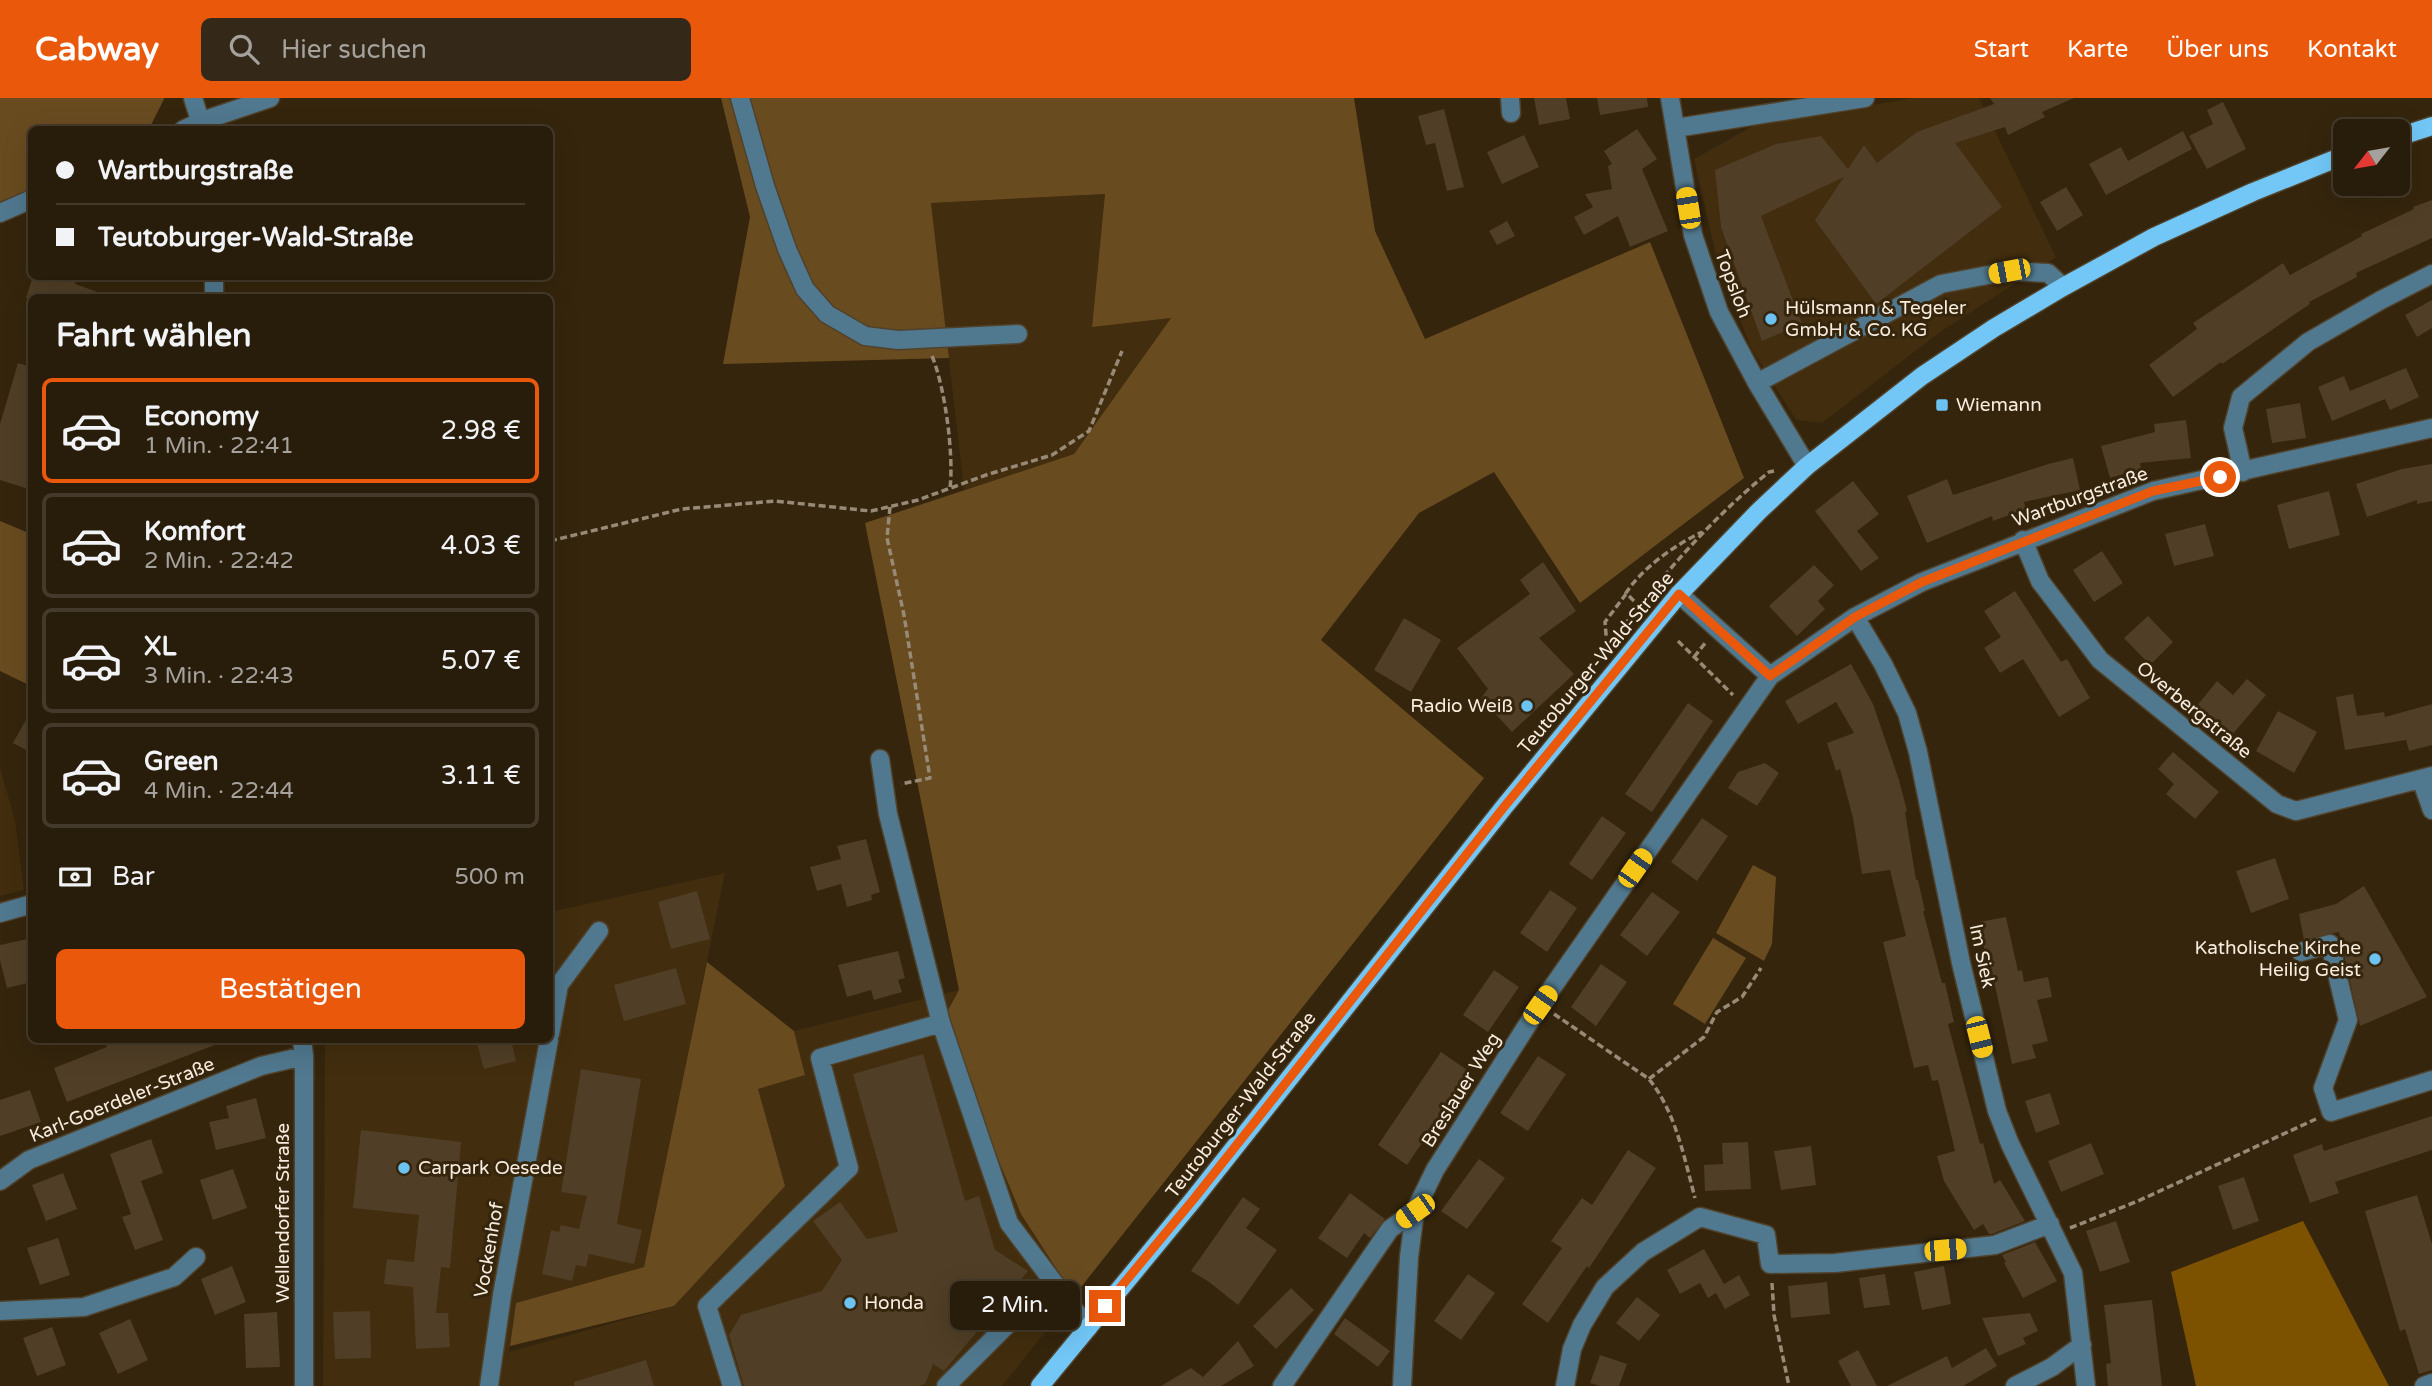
<!DOCTYPE html>
<html lang="de">
<head>
<meta charset="utf-8">
<style>
	:root { --surface:#281c0a; --page:#342918; --text:#f1f3f6; --muted:#a5a19c; --line:#443a2b; --accent:#ea580c }
	body { margin:0; font-family:"Varela Round",sans-serif; background:var(--page); color:var(--text); height:100vh; display:flex; flex-direction:column; font-size:26px; white-space:nowrap }
	* { box-sizing:border-box; margin:0 }
	p { font-size:23px; color:var(--muted) }
	.icon { flex:none; width:38px; height:38px; fill:none; stroke:currentColor; stroke-width:2; stroke-linecap:round; stroke-linejoin:round }
	.map { position:relative; flex:1; overflow:hidden }
	.details { position:absolute; left:28px; top:196px; width:525px; height:749px; display:flex; flex-direction:column; background:var(--surface); border-radius:10px; box-shadow:0 7px 28px #0002,0 0 0 2px var(--line) }
	.details>* { flex:none }
	.guide { position:absolute; left:28px; top:28px; width:525px; height:154px; border-radius:10px; box-shadow:0 7px 28px #0002,0 0 0 2px var(--line); display:grid; align-content:center; height:154px; padding:0 28px; background:var(--surface) }
	.needle { width:46px; rotate:239deg }
	.controls { position:absolute; left:2333px; top:21px; display:grid; gap:14px }
	.controls a { display:grid; place-items:center; width:77px; height:77px; border-radius:10px; background:var(--surface); box-shadow:0 7px 28px #0002,0 0 0 2px var(--line); font-size:35px }
	.end { position:absolute; width:32px; height:32px; margin:-16px; border:9px solid #ea580c; background:#fff; box-shadow:0 0 0 4px #fff }
	.from { border-radius:50% }
	.bubble { position:absolute; height:49px; border-radius:10px; background:var(--surface); box-shadow:0 7px 28px #0002,0 0 0 2px var(--line); font-size:23px; font-weight:600; line-height:49px; text-align:center }
	.car { position:absolute; width:21px; height:42px; margin:-21px -10px; border-radius:9px; box-shadow:0 0 5px 2px #0007; background:linear-gradient(#f5c518 24%,#345 0 40%,#f5c518 0 76%,#345 0 86%,#f5c518 0) }
	.guide b { display:flex; align-items:center; gap:24px; height:66px; font-size:26px }
	.guide b+b { border-top:2px solid var(--line) }
	.guide i { width:18px; height:18px; background:var(--text) }
	ul { padding:0; list-style:none }
	li { display:flex; align-items:center; gap:21px; height:105px; margin:0 14px 10px; padding:0 14px; border:4px solid var(--line); border-radius:10px }
	li div { flex:1 }
	li b { display:block; font-size:26px }
	li em { font-style:normal; font-weight:600 }
	li.active { border-color:var(--accent) }
	li>.icon { width:63px; height:63px; stroke-width:1.5 }
	h2 { padding:0 28px; font-size:32px; line-height:84px }
	.pay { display:flex; align-items:center; gap:18px; height:77px; padding:0 28px; font-size:26px }
	.pay p { margin-inline-start:auto }
	.button { display:flex; gap:14px; margin-top:auto; padding:14px 28px }
	.button a { flex:1; height:80px; border-radius:10px; background:var(--accent); color:#fff; font-size:28px; font-weight:600; line-height:80px; text-align:center }
	header { display:flex; align-items:center; gap:42px; box-sizing:border-box; height:98px; padding:0 35px; background:var(--accent); color:#fff }
	header strong { font-size:33px }
	nav { display:flex; gap:38px; margin-inline-start:auto; font-size:24px }
	.search { width:490px; height:63px; background:var(--page); display:flex; align-items:center; gap:18px; box-sizing:border-box; padding:0 24px; border-radius:10px; color:var(--muted); font-size:26px }
	.map>svg:first-child { display:block }
	.built { fill:#422d0e }
	.green { fill:#694b20 }
	.forest { fill:#7c5201 }
	.building { fill:#503e26 }
	.lines { fill:none; stroke-linecap:round; stroke-linejoin:round }
	.minor-casing { stroke:#50412a; stroke-width:21 }
	.major-casing { stroke:#50412a; stroke-width:21 }
	.path { stroke:#978a77; stroke-width:3.5; stroke-dasharray:7 3.5; stroke-linecap:butt }
	.minor { stroke:#50788e; stroke-width:18 }
	.major { stroke:#72c7f6; stroke-width:18 }
	.route { stroke:#ea580c; stroke-width:9 }
	.poi-dot { fill:#6cc3f2; stroke:#35250d; stroke-width:2.5 }
	.labels { text-anchor:middle; dominant-baseline:central; stroke-width:6; stroke-linejoin:round; paint-order:stroke }
	.street-label { font-size:19px; fill:#f7ecde; stroke:#35250d }
	.poi-label { font-size:19px; fill:#f7ecde; stroke:#35250d; text-anchor:start }
</style>
</head>
<body>
<header>
<strong>Cabway</strong>
<div class="search"><svg class="icon" aria-label="search" viewBox="0 0 24 24"><circle cx="10" cy="10" r="6"/><path d="M15 15l6 6"/></svg>Hier suchen</div>
<nav><a>Start</a><a>Karte</a><a>Über uns</a><a>Kontakt</a></nav>
</header>
<div class="map">
<svg width="2432" height="1288" viewBox="0 0 2432 1288">
	<rect width="100%" height="100%" fill="#35250d"/>
	<path class="built" d="M1913,0H1979L2056,159L1940,234L1822,325L1796,322L1751,250L1717,162L1694,61L1753,28Z
		M1105,96L1092,228L1171,220L1074,356L964,392L931,105Z
		M0,670L15,722L24,792L0,798Z
		M725,775L644,1169L516,1205L509,1254L674,1208L758,991L805,976L794,933L959,892L1021,1116L1074,1198L1002,1288H323L325,942H550V814Z"/>
	<path class="green" d="M0,0H164V1L149,31L32,32L31,93L0,104Z
		M721,0H1354L1375,133L1425,241L1650,144L1744,380L1580,505L1494,374L1419,415L1321,542L1484,680L1074,1198L1021,1116L941,925L959,892L865,425L1074,356L1171,220L1092,229L1105,96L931,105L949,260L723,266L750,119Z
		M0,423L31,436V588L0,573Z
		M1753,767L1776,779L1772,846L1764,863L1716,835Z
		M1713,840L1746,860L1705,926L1673,906Z
		M707,864L794,933L805,977L758,991L785,1088L674,1208L510,1248L516,1205L644,1169Z"/>
	<path class="forest" d="M2303,1123L2389,1288H2196L2171,1174Z"/>
	<path class="building" d="M1534,0H1566L1570,21L1539,27Z
		M1597,0H1647L1648,9L1600,17Z
		M1990,0H2074L2042,14L2045,19L2008,37L2005,29L1955,45L2002,109L1876,206L1815,122L1844,79L1761,118L1802,226L1762,243L1721,129L1715,72L1776,46L1821,38L1848,71L1864,47L1877,65L1917,34L1994,6Z
		M2223,4L2246,51L2207,71L2189,38L2213,26L2207,12Z
		M1444,11L1464,89L1447,93L1435,45L1426,47L1418,18Z
		M1637,31L1657,61L1642,71L1668,133L1630,149L1618,118L1584,137L1574,119L1593,109L1585,96L1612,91L1608,68L1612,66L1604,53Z
		M2183,33L2192,51L2106,97L2089,66L2121,49L2128,63Z
		M1524,37L1539,69L1502,86L1487,54Z
		M2066,89L2083,117L2057,133L2040,104Z
		M2432,102V140L2356,175L2357,179L2309,204L2310,206L2222,266L2221,264L2173,299L2149,267L2197,231L2193,225L2283,165L2290,177L2362,138L2361,136L2414,111L2413,109Z
		M1507,123L1515,138L1497,147L1489,133Z
		M33,178H77L75,186L106,197L105,200H26Z
		M2432,202V230L2417,239L2405,217Z
		M18,265L32,269V392L0,382V326Z
		M2406,270L2419,299L2390,312L2385,301L2332,323L2318,289L2344,278L2350,293Z
		M2300,305L2306,340L2272,345L2266,311Z
		M2186,322L2191,360L2140,365L2141,371L2110,380L2101,348L2155,334L2154,326Z
		M2073,360L2080,392L2024,404L2026,411L1993,423L1992,418L1927,445L1907,398L1947,381L1953,397L2048,366Z
		M2432,366V403L2417,406V402L2367,419L2356,386L2402,371Z
		M1853,383L1879,416L1857,433L1879,460L1861,473L1815,413Z
		M2329,393L2340,437L2289,451L2277,407Z
		M2205,426L2214,458L2174,468L2165,436Z
		M2102,453L2123,485L2094,504L2073,472Z
		M1543,464L1576,513L1539,540L1574,576L1512,634L1481,600L1488,591L1457,550L1530,496L1520,482Z
		M1814,467L1834,487L1818,503L1825,511L1797,538L1769,508Z
		M2015,493L2061,564L2067,561L2090,600L2059,619L2023,561L2000,575L1984,550L2001,539L1984,513Z
		M2148,518L2173,544L2150,567L2124,540Z
		M1404,520L1441,542L1411,594L1374,572Z
		M1851,566L1873,606L1899,682L1907,713L1905,714L1916,782H1918L1925,813H1923L1942,885H1945L1954,924L1948,926L1980,1046L1983,1045L1994,1086L2000,1082L2025,1123L1992,1136H1989L1983,1126L1974,1132L1944,1083L1937,1058L1955,1053L1938,982L1932,983L1928,967L1914,970L1883,844L1906,838L1890,772L1862,776L1853,720L1840,671L1836,673L1827,645L1854,635L1836,604L1798,626L1785,603Z
		M2247,581L2266,597L2231,638L2196,609L2217,583L2233,597Z
		M2353,596L2357,618L2384,614L2385,619L2432,606V647L2409,653L2406,642L2345,652L2336,599Z
		M1688,605L1713,623L1652,714L1625,696Z
		M32,611V655L13,645Z
		M2278,613L2317,634L2294,675L2256,653Z
		M2173,654L2219,694L2195,721L2166,696L2174,686L2158,671Z
		M1765,665L1779,675L1757,708L1728,690L1738,674Z
		M1602,718L1626,735L1592,782L1569,766Z
		M1702,720L1728,738L1697,783L1671,764Z
		M866,741L880,794L871,797L872,802L847,809L841,786L817,793L810,769L841,761L837,748Z
		M2275,760L2289,801L2251,815L2236,773Z
		M2364,788L2427,899L2360,928L2339,834L2304,842L2299,816L2336,806Z
		M1550,792L1577,810L1547,854L1520,835Z
		M697,793L710,841L671,851L658,804Z
		M1652,794L1680,814L1647,858L1620,837Z
		M2006,819L2018,873L2022,872L2024,884L2048,879L2052,899L2037,902L2048,943L2032,947L2036,960L2012,966L1988,855H1985L1979,824Z
		M32,840V884L7,890L0,862V847Z
		M898,853L905,880L898,882L902,894L874,902L871,892L847,899L838,867Z
		M1601,866L1627,884L1596,928L1571,909Z
		M676,870L686,906L624,923L614,887Z
		M1494,872L1519,889L1488,934L1463,917Z
		M120,942H224L225,943L67,1004L54,970L107,949L106,947Z
		M476,942H511L516,963L484,971Z
		M1441,954L1470,974L1407,1067L1378,1047Z
		M923,956L965,1103L979,1098L995,1152L1028,1173L944,1273L933,1266L925,1286L918,1288H744L729,1237L741,1217L822,1193L842,1162L813,1123L840,1104L867,1141L898,1134L853,976Z
		M1538,958L1566,976L1528,1033L1500,1015Z
		M581,971L641,981L617,1126L642,1132L634,1166L589,1156L586,1169L576,1167L572,1183L542,1176L551,1132L559,1134L561,1127L579,1131L587,1098L561,1094Z
		M30,992L41,1024L0,1038V1002Z
		M2050,995L2060,1026L2036,1035L2025,1003Z
		M256,1000L266,1040L216,1052L209,1024L229,1020L226,1008Z
		M2432,1018V1052L2335,1084L2339,1095L2310,1105L2293,1057L2322,1046L2324,1053Z
		M361,1032L461,1044L450,1170L441,1169L436,1215H448L450,1249L416,1251L413,1189L384,1186L387,1161L414,1164L419,1117L353,1110Z
		M151,1041L163,1075L141,1083L163,1142L135,1152L122,1119L131,1116L110,1056Z
		M1748,1044L1751,1091L1705,1093L1704,1067L1723,1066L1722,1045Z
		M2091,1045L2104,1076L2061,1094L2048,1063Z
		M1811,1048L1816,1087L1781,1092L1774,1053Z
		M1628,1052L1656,1070L1589,1170L1587,1168L1548,1225L1522,1206L1562,1150L1551,1143L1582,1100L1592,1107Z
		M1479,1061L1505,1080L1467,1131L1441,1113Z
		M233,1071L247,1110L213,1122L200,1082Z
		M63,1075L77,1111L46,1123L32,1087Z
		M2244,1079L2259,1123L2233,1132L2218,1088Z
		M1350,1095L1385,1121L1370,1140L1364,1135L1347,1160L1318,1140Z
		M2417,1097L2432,1146V1272L2419,1276L2405,1231L2400,1233L2365,1113Z
		M1243,1099L1260,1111L1246,1130L1277,1152L1238,1207L1209,1184L1191,1173Z
		M2116,1123L2130,1164L2100,1174L2086,1133Z
		M58,1140L70,1177L40,1187L27,1150Z
		M2035,1144L2057,1183L2023,1200L2004,1165L2006,1164L2002,1157Z
		M1704,1151L1724,1186L1739,1177L1750,1197L1725,1211L1716,1195L1708,1200L1700,1185L1680,1196L1667,1172Z
		M232,1168L246,1204L215,1217L201,1181Z
		M1944,1168L1951,1206L1922,1212L1914,1174Z
		M1468,1176L1495,1195L1461,1242L1434,1223Z
		M1885,1176L1890,1207L1864,1210L1859,1180Z
		M1827,1184L1830,1216L1791,1220L1788,1188Z
		M1291,1190L1314,1212L1276,1251L1253,1228Z
		M1637,1199L1660,1217L1639,1243L1616,1225Z
		M2152,1202L2162,1288H2108L2106,1266L2111,1265L2104,1207Z
		M370,1213L371,1260L335,1261L333,1214Z
		M277,1214L280,1269L246,1270L244,1216Z
		M2030,1215L2038,1233L2023,1240L2026,1246L1998,1258L1982,1220Z
		M1345,1220L1390,1253L1378,1269L1334,1236Z
		M130,1221L148,1262L118,1276L99,1235Z
		M52,1229L66,1267L37,1278L23,1240Z
		M1238,1243L1254,1268L1221,1288H1161L1191,1270L1203,1279Z
		M1986,1250L1997,1268L1963,1288H1887L1947,1258L1952,1270Z
		M1858,1252L1877,1288H1851L1838,1263Z
		M1600,1257L1627,1266L1619,1288H1600L1590,1285Z
		M646,1262L654,1288H574V1284Z"/>
	<g class="lines">
		<defs>
			<path id="minor" d="M193,0L203,32
				M740,0L765,88L787,151L805,191L827,216L865,238L898,242L1018,236
				M1510,0L1511,15
				M1670,0L1693,137L1719,214L1757,285L1807,368
				M1676,30L1865,0
				M183,32L202,23L270,0
				M0,115L32,101
				M214,178V200
				M1757,285L1941,186L2009,173L2048,175L2063,189
				M2243,374L2233,330L2241,299L2308,244L2381,202L2432,176
				M2023,442L2040,483L2100,562L2277,706L2296,713L2432,678
				M1855,519L1883,566L1907,615L1918,654L1961,865L1997,1013L2010,1046L2073,1175L2086,1288
				M1770,578L1855,519L1922,484L2153,393L2432,330
				M880,661L888,716L941,925L1009,1125L1088,1230
				M2421,681L2432,712
				M0,815L32,806
				M2301,854L2330,846L2348,922L2323,990L2331,1014L2432,982
				M550,936L559,887L599,833
				M302,942L304,958V1288
				M0,1083L29,1062L261,968L304,958
				M0,1213L84,1209L174,1179L196,1159
				M489,1288L502,1197L549,942
				M732,1288L707,1208L849,1070L820,960L941,925
				M946,1288L1051,1183
				M1282,1288L1390,1131L1415,1113
				M1402,1288L1409,1159L1415,1113L1435,1072L1540,907L1770,578L1679,496
				M1565,1288L1572,1251L1582,1227L1605,1189L1643,1154L1700,1119L1766,1137L1770,1166L1835,1165L1995,1147L2050,1126
				M2015,1288L2052,1269L2082,1247
				M2424,1288L2432,1285"/>
			<path id="major" d="M2398,39L2432,28
				M1040,1288L1193,1102L1504,709L1679,496L1759,413L1807,368L1922,278L1994,230L2063,189L2154,139L2253,94L2345,57"/>
		</defs>
		<use href="#minor" class="minor-casing"/>
		<use href="#major" class="major-casing"/>
		<path class="path" d="M932,258C945,289 954,357 950,390
			M890,409L887,440L904,517L930,680L901,686
			M550,443L682,411L775,403L871,413L918,402L986,377L1052,357L1089,333L1122,253
			M1634,503L1626,495C1642,470 1675,447 1702,434
			M1678,543L1733,597
			M1607,548L1605,524L1626,496
			M1608,553L1607,550C1655,486 1707,424 1769,374L1774,373
			M1694,559L1706,544
			M1554,916L1649,981C1676,1015 1684,1059 1695,1100
			M1649,981L1704,939L1717,914L1742,899L1761,870
			M2070,1130L2138,1103L2316,1021
			M1772,1185L1774,1217L1789,1288"/>
		<use href="#minor" class="minor"/>
		<use href="#major" class="major"/>
	</g>
	<g class="lines">
		<path class="route" d="M1105,1208L1193,1102L1504,709L1679,496L1770,578L1855,519L1922,484L2153,393L2220,379"/>
	</g>
	<g class="poi-dot">
		<circle cx="1771" cy="221" r="7"/>
		<rect x="1935" y="300" width="14" height="14" rx="3.5"/>
		<circle cx="1527" cy="608" r="7"/>
		<circle cx="2375" cy="861" r="7"/>
		<circle cx="404" cy="1070" r="7"/>
		<circle cx="850" cy="1205" r="7"/>
	</g>
	<g class="labels">
		<g class="street-label">
			<text transform="translate(1733 186) rotate(69)">Topsloh</text>
			<text transform="translate(2080 399) rotate(-20)">Wartburgstraße</text>
			<text transform="translate(1596 565) rotate(-50)">Teutoburger-Wald-Straße</text>
			<text transform="translate(2194 612) rotate(39)">Overbergstraße</text>
			<text transform="translate(1982 858) rotate(78)">Im Siek</text>
			<text transform="translate(1461 992) rotate(-58)">Breslauer Weg</text>
			<text transform="translate(122 1002) rotate(-22)">Karl-Goerdeler-Straße</text>
			<text transform="translate(1241 1007) rotate(-52)">Teutoburger-Wald-Straße</text>
			<text transform="translate(283 1115) rotate(-90)">Wellendorfer Straße</text>
			<text transform="translate(489 1152) rotate(-80)">Vockenhof</text>
		</g>
		<g class="poi-label">
			<text x="1785" y="210">Hülsmann &amp; Tegeler<tspan x="1785" dy="22">GmbH &amp; Co. KG</tspan></text>
			<text x="1956" y="307">Wiemann</text>
			<text x="1513" y="608" text-anchor="end">Radio Weiß</text>
			<text x="2361" y="850" text-anchor="end">Katholische Kirche<tspan x="2361" dy="22">Heilig Geist</tspan></text>
			<text x="418" y="1070">Carpark Oesede</text>
			<text x="864" y="1205">Honda</text>
		</g>
	</g>
</svg>
<div class="controls">
<a><svg class="needle" viewBox="-14 -14 28 28"><path d="M0-13l5 13h-10z" fill="#e53935"/><path d="M0 13l5-13h-10z" fill="#a5a19c"/></svg></a>
</div>
<i class="end from" style="left:2220px;top:379px"></i>
<i class="end" style="left:1105px;top:1208px"></i>
<div class="bubble" style="left:950px;top:1183px;width:130px">2 Min.</div>
<i class="car" style="left:1688px;top:110px;rotate:351deg"></i>
<i class="car" style="left:2009px;top:173px;rotate:259deg"></i>
<i class="car" style="left:1635px;top:770px;rotate:35deg"></i>
<i class="car" style="left:1540px;top:907px;rotate:35deg"></i>
<i class="car" style="left:1979px;top:939px;rotate:166deg"></i>
<i class="car" style="left:1415px;top:1113px;rotate:235deg"></i>
<i class="car" style="left:1945px;top:1152px;rotate:85deg"></i>
<div class="guide">
<b><i class="from"></i>Wartburgstraße</b>
<b><i></i>Teutoburger-Wald-Straße</b>
</div>
<section class="details">
<h2>Fahrt wählen</h2>
<ul>
<li class="active"><svg class="icon" aria-label="car" viewBox="0 0 24 24"><path d="M5 17H2v-5l4-1 3-4h7l3 4 3 1v5h-3M9 17h6M6 11h13"/><circle cx="7" cy="17" r="2"/><circle cx="17" cy="17" r="2"/></svg><div><b>Economy</b><p>1 Min. · 22:41</p></div><em>2.98 €</em></li>
<li><svg class="icon" aria-label="car" viewBox="0 0 24 24"><path d="M5 17H2v-5l4-1 3-4h7l3 4 3 1v5h-3M9 17h6M6 11h13"/><circle cx="7" cy="17" r="2"/><circle cx="17" cy="17" r="2"/></svg><div><b>Komfort</b><p>2 Min. · 22:42</p></div><em>4.03 €</em></li>
<li><svg class="icon" aria-label="car" viewBox="0 0 24 24"><path d="M5 17H2v-5l4-1 3-4h7l3 4 3 1v5h-3M9 17h6M6 11h13"/><circle cx="7" cy="17" r="2"/><circle cx="17" cy="17" r="2"/></svg><div><b>XL</b><p>3 Min. · 22:43</p></div><em>5.07 €</em></li>
<li><svg class="icon" aria-label="car" viewBox="0 0 24 24"><path d="M5 17H2v-5l4-1 3-4h7l3 4 3 1v5h-3M9 17h6M6 11h13"/><circle cx="7" cy="17" r="2"/><circle cx="17" cy="17" r="2"/></svg><div><b>Green</b><p>4 Min. · 22:44</p></div><em>3.11 €</em></li>
</ul>
<div class="pay"><svg class="icon" aria-label="cash" viewBox="0 0 24 24"><path d="M3 7h18v10H3z"/><circle cx="12" cy="12" r="2"/></svg>Bar<p>500 m</p></div>
<div class="button"><a>Bestätigen</a></div>
</section>
</div>
</body>
</html>
